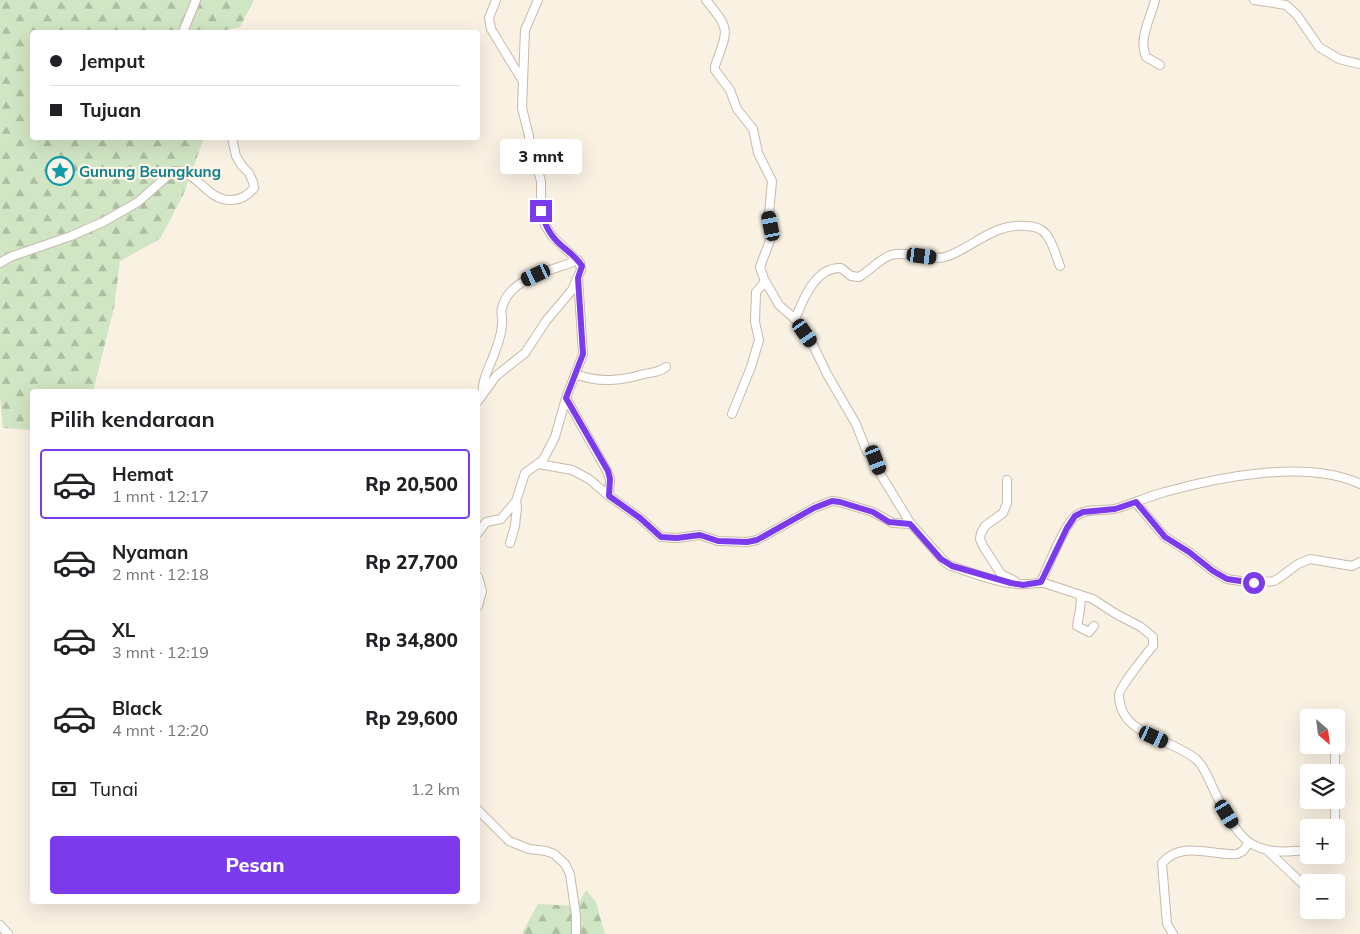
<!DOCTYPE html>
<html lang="id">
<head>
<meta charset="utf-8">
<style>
	:root { --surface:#fff; --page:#f2f2f2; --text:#202124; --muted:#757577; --line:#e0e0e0; --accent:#7c3aed }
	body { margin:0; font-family:Mulish,sans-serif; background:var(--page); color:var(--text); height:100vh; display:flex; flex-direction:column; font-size:19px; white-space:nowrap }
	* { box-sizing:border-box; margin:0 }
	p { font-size:16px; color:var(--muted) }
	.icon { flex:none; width:28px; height:28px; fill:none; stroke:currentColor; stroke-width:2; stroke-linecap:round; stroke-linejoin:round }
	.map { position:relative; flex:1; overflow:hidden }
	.side { position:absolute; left:30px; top:389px; width:450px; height:515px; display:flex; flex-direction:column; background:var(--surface); border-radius:5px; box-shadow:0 5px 20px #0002 }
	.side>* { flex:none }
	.banner { position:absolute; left:30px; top:30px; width:450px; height:110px; border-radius:5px; box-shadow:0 5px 20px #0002; display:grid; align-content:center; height:110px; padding:0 20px; background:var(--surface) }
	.needle { width:32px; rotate:152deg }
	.fabs { position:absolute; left:1300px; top:709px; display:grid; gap:10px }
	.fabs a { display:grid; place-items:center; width:45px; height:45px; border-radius:5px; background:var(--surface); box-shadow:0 5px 20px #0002; font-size:25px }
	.end { position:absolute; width:22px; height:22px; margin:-11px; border:6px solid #7c3aed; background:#fff; box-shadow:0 0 0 2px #fff }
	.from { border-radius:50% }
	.bubble { position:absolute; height:35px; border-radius:5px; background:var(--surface); box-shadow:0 5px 20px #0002; font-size:16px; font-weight:800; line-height:35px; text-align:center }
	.car { position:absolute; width:15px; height:30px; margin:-15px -8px; border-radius:6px; box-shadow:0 0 4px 1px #0007; background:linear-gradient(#222 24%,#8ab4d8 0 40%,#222 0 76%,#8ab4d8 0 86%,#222 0) }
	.banner b { display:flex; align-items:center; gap:18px; height:48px; font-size:19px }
	.banner b+b { border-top:1px solid var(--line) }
	.banner i { width:12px; height:12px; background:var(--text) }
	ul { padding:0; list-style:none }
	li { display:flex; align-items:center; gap:15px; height:70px; margin:0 10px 8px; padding:0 10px; border:2px solid transparent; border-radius:5px }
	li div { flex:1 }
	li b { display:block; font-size:19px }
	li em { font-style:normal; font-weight:800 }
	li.selected { border-color:var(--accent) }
	li>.icon { width:45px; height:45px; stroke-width:1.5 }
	h2 { padding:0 20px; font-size:22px; line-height:60px }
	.pay { display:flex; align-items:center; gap:12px; height:55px; padding:0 20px; font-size:19px }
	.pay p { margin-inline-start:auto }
	.action { display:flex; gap:10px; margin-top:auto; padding:10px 20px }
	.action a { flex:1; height:58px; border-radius:5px; background:var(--accent); color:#fff; font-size:20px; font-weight:800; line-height:58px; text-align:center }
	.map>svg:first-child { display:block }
	.forest { fill:url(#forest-firs) }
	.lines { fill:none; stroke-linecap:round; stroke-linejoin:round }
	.minor-casing { stroke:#c9b9aa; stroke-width:10 }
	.minor { stroke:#fff; stroke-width:8 }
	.route { stroke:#7c3aed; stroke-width:6 }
	.labels { text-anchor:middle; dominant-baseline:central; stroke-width:4.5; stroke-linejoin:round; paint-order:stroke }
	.culture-label { font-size:15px; font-weight:bold; fill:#0d838f; stroke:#fdf5e8; text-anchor:start }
</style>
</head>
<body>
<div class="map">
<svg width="1360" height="934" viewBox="0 0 1360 934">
	<defs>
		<pattern id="forest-firs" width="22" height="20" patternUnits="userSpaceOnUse" patternTransform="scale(1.25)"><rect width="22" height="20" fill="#d0e5c3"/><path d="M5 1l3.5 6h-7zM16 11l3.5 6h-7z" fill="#adbda0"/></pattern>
	</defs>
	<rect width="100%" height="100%" fill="#f9f1e2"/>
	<path class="forest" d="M0,0H254L240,27L216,32H32V138H204L183,195L160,239L120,261L114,308L93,391H32V430L3,428L0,397Z
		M586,890L596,902L605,934H523V931L538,904L577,906Z"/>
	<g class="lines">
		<defs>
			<path id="minor" d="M496,0L489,18L491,29L522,80
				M706,0C731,31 728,29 715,66V70L730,90L737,109L753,129L758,153L772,181L769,214L772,235L760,267L764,279L779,305L795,319L813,345L827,374L856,424L867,452L876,460L881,475L911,524L946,563L951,566C979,575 1012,590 1041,582C1048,567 1065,522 1077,515C1089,507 1105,512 1118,508C1134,503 1149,496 1165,492C1219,477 1308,459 1360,484
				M1155,0C1151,18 1138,38 1146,57L1160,65
				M1254,0L1286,5L1297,15L1319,47L1339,59L1360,64
				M183,32L196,0
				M0,263L10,257L71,236L103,222L138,202L173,171C197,169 206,200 230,200C241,200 247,196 254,188L253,182L249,173L242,166L236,156L232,138
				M795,319C803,300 815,267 841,268L851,276L859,277C870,271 879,259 891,255C910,250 930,263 948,256C975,246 994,223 1025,226C1032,226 1041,228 1046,234C1053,243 1056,256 1060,266
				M575,374C599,383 620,381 644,374C653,372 658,373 666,367
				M483,393C481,379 492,363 496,349C499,341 502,332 502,323C503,318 500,312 502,308C510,276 553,271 578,260
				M566,398L607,471L610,479L609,496L640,518L661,537L677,538L700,535L718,541L747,542L757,540L814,508L832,501L840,502L873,512L893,523L911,524
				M478,401L496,376L525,353L546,321L572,290L581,270L580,263L552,236L545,225L541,211V181L533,154L529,146V136L522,108L525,30L538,0
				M732,414L751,367L759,340L755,322L756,292L765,282
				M539,464L572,470L589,479L609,496
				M1007,480V503L1003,513L985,526L981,533L980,539L983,546L1001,574L1015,581
				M1136,503L1165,537L1189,552L1213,571L1227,579L1254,583L1274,581L1279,578L1298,564L1310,559L1352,566L1360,562
				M478,533L486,522L501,519L516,501
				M510,543L515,526L517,507L516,501L525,473L543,460L555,437L566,398L583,354L578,278
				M478,577L482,591L478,606
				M1041,582L1093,599L1116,614L1141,627L1153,637V646C1147,653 1119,688 1119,695C1119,699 1120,704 1121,707C1129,736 1176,741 1197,760C1204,767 1208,777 1212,786C1220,803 1234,832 1250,843C1268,854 1288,852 1309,850
				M1081,596L1080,610L1077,626L1089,632L1094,626
				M1335,754V772
				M478,810L509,841L529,849L546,851L554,854L565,864L570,874L576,916V934
				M1335,828V800
				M1267,850L1309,890
				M0,925L8,934
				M1173,934L1167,924L1162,863C1183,840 1211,856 1237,854L1243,851L1249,842"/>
		</defs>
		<use href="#minor" class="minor-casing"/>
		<use href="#minor" class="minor"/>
	</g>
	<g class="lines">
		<path class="route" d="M541,211C545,225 550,236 562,246C569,252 577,258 582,266L578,278L583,354L566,398L608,471L610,479L609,496L640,518L661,537L677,538L700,535L718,541L747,542L757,540L814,508L832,501L840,502L873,512L889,522L910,524L941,559L952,566L1011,583L1023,585L1041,582L1067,528L1075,516L1083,512L1115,509L1136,502L1165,537L1189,552L1213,571L1227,579L1254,583"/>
	</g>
	<defs>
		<symbol id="sight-ring" viewBox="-11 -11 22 22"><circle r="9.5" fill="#fdf5e8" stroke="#0f9aa8" stroke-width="1.5"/><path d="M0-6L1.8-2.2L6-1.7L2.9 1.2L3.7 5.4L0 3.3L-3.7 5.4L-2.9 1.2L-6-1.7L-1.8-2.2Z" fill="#0f9aa8"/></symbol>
	</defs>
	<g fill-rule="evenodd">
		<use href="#sight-ring" x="44" y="155" width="32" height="32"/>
	</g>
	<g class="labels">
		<g class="culture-label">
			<text x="79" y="171">Gunung Beungkung</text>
		</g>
	</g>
</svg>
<div class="fabs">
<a><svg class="needle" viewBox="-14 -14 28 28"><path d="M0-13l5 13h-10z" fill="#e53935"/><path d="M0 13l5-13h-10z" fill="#757577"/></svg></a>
<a><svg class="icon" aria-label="layers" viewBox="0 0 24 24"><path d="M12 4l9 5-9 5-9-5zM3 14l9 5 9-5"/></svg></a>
<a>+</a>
<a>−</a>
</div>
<i class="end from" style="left:1254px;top:583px"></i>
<i class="end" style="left:541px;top:211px"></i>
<div class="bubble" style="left:500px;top:139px;width:82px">3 mnt</div>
<i class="car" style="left:771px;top:226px;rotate:349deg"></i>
<i class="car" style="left:922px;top:256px;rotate:97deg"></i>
<i class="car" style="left:536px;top:275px;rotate:245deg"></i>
<i class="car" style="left:805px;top:333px;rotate:145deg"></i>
<i class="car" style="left:876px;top:460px;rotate:159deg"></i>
<i class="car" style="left:1154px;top:737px;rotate:115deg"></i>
<i class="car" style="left:1227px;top:814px;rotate:149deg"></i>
<div class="banner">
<b><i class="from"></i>Jemput</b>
<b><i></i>Tujuan</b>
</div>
<section class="side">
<h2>Pilih kendaraan</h2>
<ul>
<li class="selected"><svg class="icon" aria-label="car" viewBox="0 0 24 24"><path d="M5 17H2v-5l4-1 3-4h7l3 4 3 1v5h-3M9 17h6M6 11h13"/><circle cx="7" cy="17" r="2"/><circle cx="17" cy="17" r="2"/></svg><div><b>Hemat</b><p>1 mnt · 12:17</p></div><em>Rp 20,500</em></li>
<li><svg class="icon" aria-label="car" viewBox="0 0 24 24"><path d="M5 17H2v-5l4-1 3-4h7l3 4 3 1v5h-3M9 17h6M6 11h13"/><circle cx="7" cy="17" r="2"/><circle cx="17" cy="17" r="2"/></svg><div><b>Nyaman</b><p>2 mnt · 12:18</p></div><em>Rp 27,700</em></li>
<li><svg class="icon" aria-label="car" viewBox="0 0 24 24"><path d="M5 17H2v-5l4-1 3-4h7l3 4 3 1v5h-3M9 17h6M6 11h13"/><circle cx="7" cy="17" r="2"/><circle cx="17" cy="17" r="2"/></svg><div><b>XL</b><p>3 mnt · 12:19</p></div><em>Rp 34,800</em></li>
<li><svg class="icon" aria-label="car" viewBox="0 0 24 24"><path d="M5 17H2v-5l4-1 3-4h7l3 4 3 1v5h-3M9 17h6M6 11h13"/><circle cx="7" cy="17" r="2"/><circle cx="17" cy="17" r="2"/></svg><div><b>Black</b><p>4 mnt · 12:20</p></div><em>Rp 29,600</em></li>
</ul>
<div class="pay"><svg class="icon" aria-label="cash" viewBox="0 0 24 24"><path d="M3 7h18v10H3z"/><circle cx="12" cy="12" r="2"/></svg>Tunai<p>1.2 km</p></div>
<div class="action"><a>Pesan</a></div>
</section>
</div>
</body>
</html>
